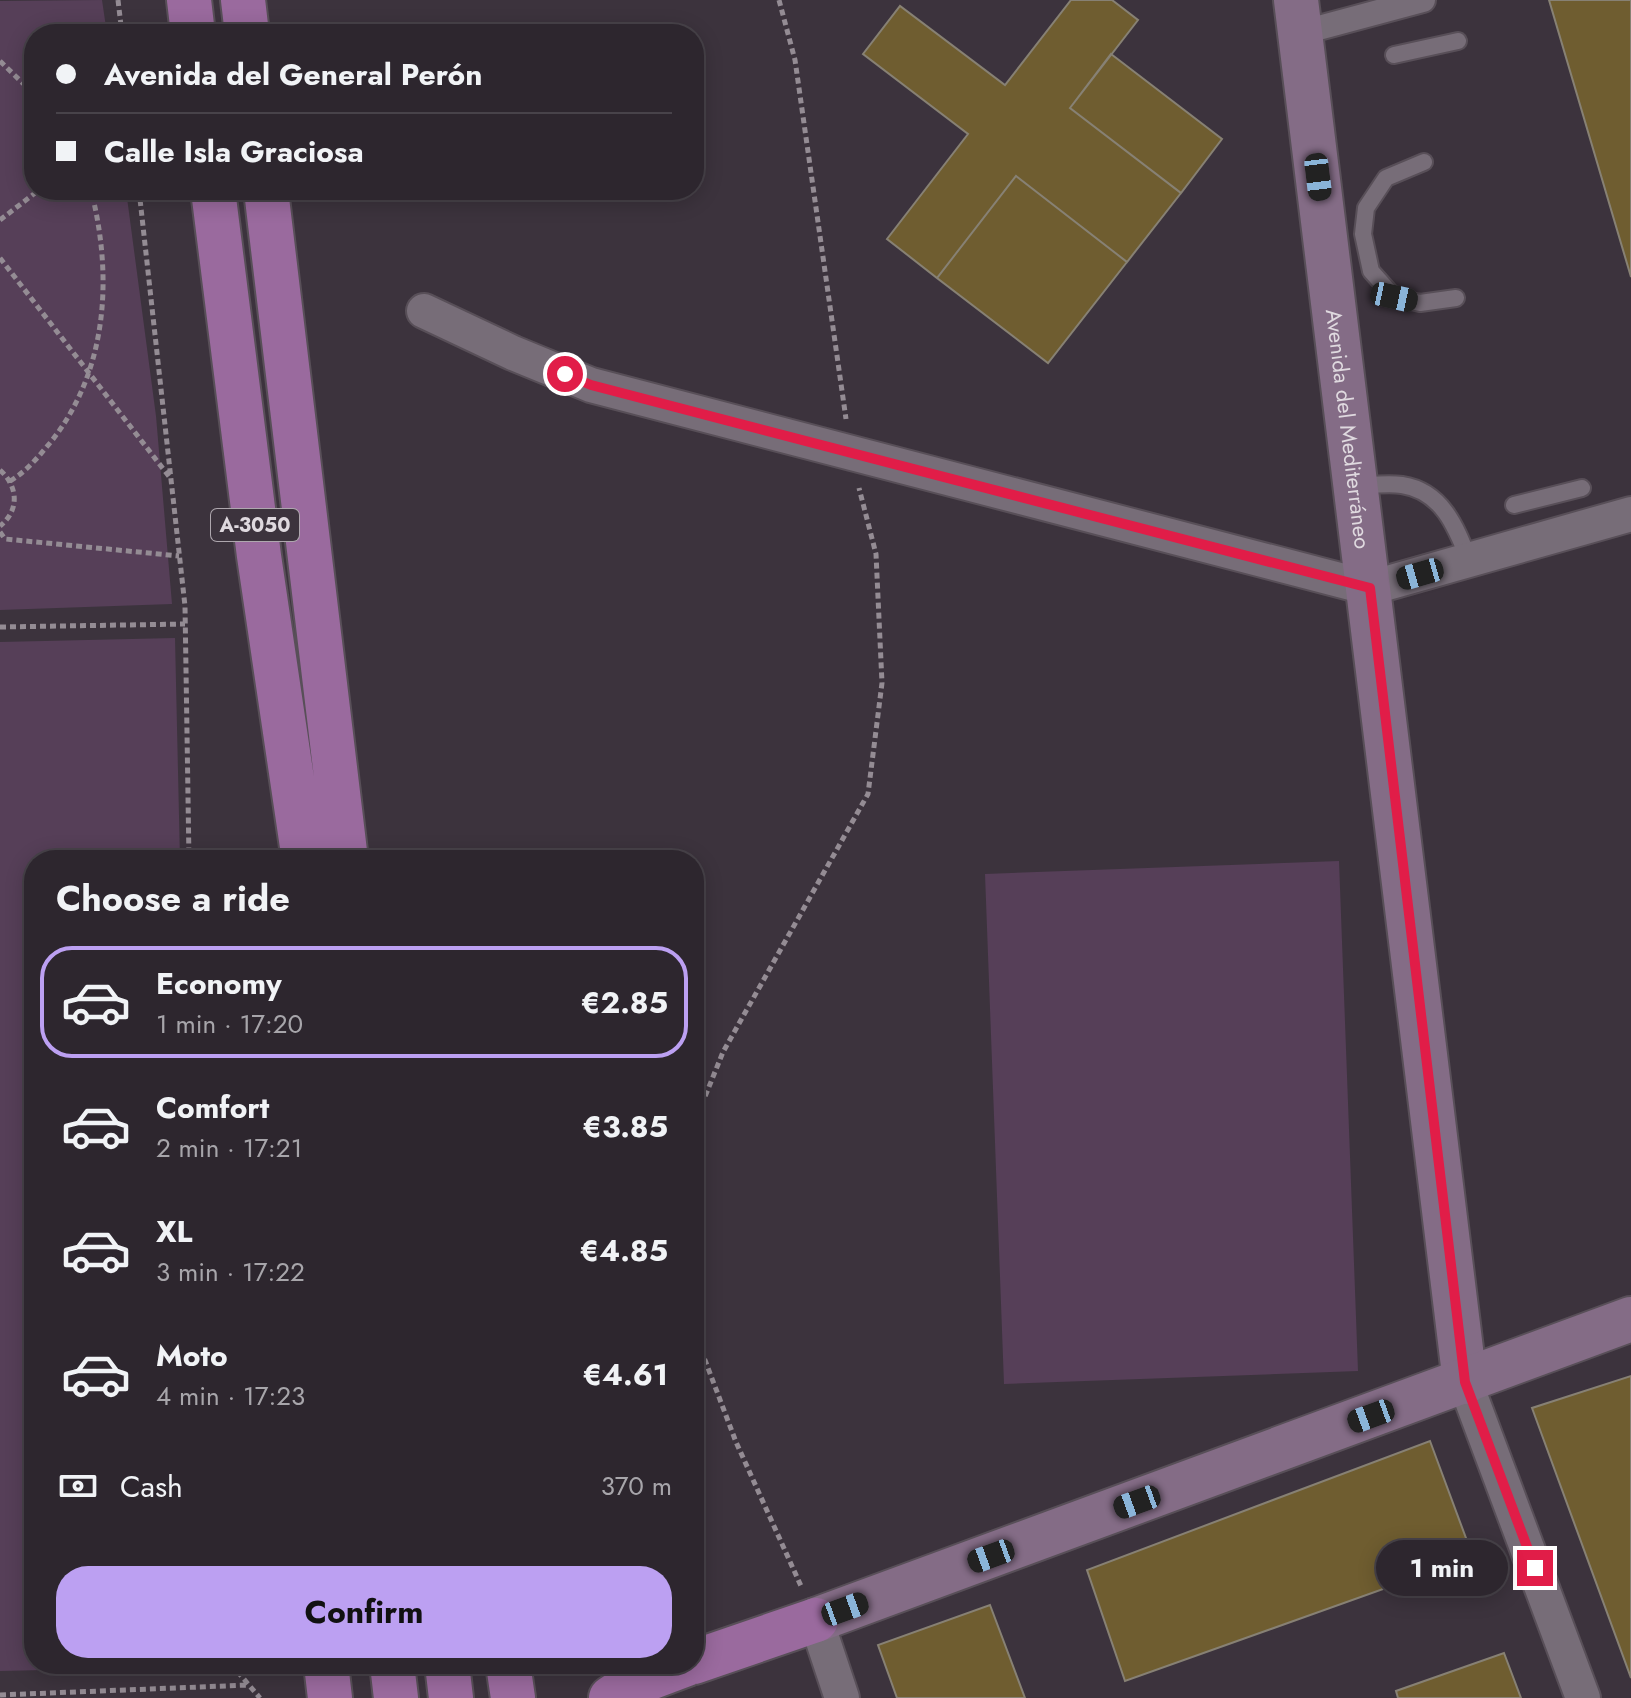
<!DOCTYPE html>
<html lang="en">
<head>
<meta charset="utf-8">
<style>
	:root { --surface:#2d262e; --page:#39323a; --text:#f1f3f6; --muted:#a7a5aa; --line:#48434a; --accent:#bca0f2 }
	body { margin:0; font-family:Jost,sans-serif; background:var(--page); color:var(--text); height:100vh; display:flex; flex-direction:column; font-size:30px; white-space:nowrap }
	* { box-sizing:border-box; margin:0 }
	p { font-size:26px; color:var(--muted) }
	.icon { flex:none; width:44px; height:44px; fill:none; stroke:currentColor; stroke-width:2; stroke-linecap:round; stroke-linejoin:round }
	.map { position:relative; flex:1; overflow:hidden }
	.drawer { position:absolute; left:24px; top:850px; width:680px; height:824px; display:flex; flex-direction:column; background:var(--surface); border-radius:32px; box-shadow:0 4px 20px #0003,0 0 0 2px var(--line) }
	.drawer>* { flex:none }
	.hud { position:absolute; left:24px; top:24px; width:680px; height:176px; border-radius:32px; box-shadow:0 4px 20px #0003,0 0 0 2px var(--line); display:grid; align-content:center; height:176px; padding:0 32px; background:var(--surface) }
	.end { position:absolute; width:36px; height:36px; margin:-18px; border:10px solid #e11d48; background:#fff; box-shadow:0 0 0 4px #fff }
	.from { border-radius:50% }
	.bubble { position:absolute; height:56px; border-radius:28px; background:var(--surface); box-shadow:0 4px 20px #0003,0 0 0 2px var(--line); font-size:26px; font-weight:700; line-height:56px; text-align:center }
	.car { position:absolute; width:24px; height:48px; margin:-24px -12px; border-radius:10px; box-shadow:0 0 6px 2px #0007; background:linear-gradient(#222 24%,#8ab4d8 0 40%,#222 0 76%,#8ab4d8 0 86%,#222 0) }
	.hud b { display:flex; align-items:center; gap:28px; height:76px; font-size:30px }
	.hud b+b { border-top:2px solid var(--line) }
	.hud i { width:20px; height:20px; background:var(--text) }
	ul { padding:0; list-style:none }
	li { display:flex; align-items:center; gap:24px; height:112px; margin:0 16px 12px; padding:0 16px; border:4px solid transparent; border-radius:32px }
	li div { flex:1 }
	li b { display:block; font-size:30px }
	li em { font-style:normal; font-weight:700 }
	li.active { border-color:var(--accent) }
	li>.icon { width:72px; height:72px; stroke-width:1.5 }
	h2 { padding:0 32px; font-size:36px; line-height:96px }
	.pay { display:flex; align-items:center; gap:20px; height:88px; padding:0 32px; font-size:30px }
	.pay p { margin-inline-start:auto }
	.action { display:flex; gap:16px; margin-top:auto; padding:16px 32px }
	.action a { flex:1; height:92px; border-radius:32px; background:var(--accent); color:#111; font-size:32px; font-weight:700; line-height:92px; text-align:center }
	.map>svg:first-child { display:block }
	.green { fill:#563f58 }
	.building { fill:#6f5d30; stroke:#878174; stroke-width:2 }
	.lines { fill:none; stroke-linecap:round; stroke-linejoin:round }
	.service-casing { stroke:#584f58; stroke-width:20 }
	.pedestrian-casing { stroke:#584f58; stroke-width:28 }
	.minor-casing { stroke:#584f58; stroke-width:38 }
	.secondary-casing { stroke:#584f58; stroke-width:48 }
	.trunk-casing { stroke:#584f58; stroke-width:48 }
	.path { stroke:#948c94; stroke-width:5; stroke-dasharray:6 4; stroke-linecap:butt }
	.service { stroke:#776d78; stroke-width:16 }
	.pedestrian { stroke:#776d78; stroke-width:24 }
	.minor { stroke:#776d78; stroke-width:34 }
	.secondary { stroke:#846c86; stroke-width:44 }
	.trunk { stroke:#9a6a9e; stroke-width:44 }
	.route { stroke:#e11d48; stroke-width:10 }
	.labels { text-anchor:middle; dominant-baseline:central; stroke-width:7; stroke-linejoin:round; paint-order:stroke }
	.shield { fill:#3c333d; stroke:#aea7ae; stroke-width:2 }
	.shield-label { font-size:20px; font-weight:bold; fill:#dfd9df }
	.street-label { font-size:22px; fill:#dfd9df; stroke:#3c333d }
</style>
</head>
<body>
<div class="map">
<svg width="1631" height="1698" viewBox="0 0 1631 1698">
	<rect width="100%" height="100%" fill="#3c333d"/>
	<path class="green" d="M102,0L107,34H34V190H126L156,416L172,604L0,610V1Z
		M175,638L180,860H34V1664H225V1666L0,1671V642Z
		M1339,861L1358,1371L1004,1384L985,874Z"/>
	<path class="building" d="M1071,0H1112L1138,20L1070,108L1181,193L1127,262L1016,176L937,278L887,239L968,134L863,54L900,6L1005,85Z
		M1549,0H1631V277Z
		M1111,54L1222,139L1181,193L1070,108Z
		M1016,176L1127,262L1048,363L937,278Z
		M1631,1376V1678L1532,1408Z
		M1430,1441L1473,1557L1125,1681L1087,1570Z
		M990,1605L1025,1698H897L878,1645Z
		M1504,1653L1521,1698H1398L1396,1691Z"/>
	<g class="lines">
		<defs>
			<path id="service" d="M1394,55L1458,41
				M1424,162L1386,178L1366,208L1363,234L1371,271L1394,297L1420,303L1456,298
				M1358,486C1372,485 1388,483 1402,485C1442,491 1456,527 1469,560
				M1514,505L1582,488"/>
			<path id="pedestrian" d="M1300,33L1423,0"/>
			<path id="minor" d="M424,311L513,353L591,385L1370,588L1631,514
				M1465,1382L1583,1698
				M816,1620L842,1698"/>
			<g id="secondary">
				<path id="s1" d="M1296,0L1465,1382"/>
				<path d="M816,1620L1631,1319"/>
			</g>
			<path id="trunk" d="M189,0L193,34
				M243,0L247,34
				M213,190L259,556L304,860
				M266,190L346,860
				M694,1662L816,1620
				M326,1664L330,1698
				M392,1664L396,1698
				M447,1664L451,1698
				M508,1664L513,1698
				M611,1698L631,1685L687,1664"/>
		</defs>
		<use href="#service" class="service-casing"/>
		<use href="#pedestrian" class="pedestrian-casing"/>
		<use href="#minor" class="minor-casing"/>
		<use href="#secondary" class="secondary-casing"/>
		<use href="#trunk" class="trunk-casing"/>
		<path class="path" d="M118,0L122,34
			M779,0L795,60L846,419
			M0,61L34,94
			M139,190L185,606L189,860
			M0,220L39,190
			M0,258L171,479
			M0,470C18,486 20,510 0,526
			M10,481C27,471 38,457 50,443C108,371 113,276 91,190
			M0,532L5,539L179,556
			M0,627L185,624
			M694,1124L723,1052L868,794L882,683L876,554L859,488
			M694,1331L736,1442L801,1586
			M231,1664L260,1698
			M0,1695L249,1685"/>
		<use href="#service" class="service"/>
		<use href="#pedestrian" class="pedestrian"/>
		<use href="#minor" class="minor"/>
		<use href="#secondary" class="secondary"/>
		<use href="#trunk" class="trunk"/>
	</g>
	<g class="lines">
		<path class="route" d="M565,374L591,385L1370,588L1465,1382L1535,1568"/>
	</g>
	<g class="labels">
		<rect class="shield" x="211" y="509" width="88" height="32" rx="6"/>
		<g class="shield-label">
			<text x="255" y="525">A-3050</text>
		</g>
		<g class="street-label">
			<text stroke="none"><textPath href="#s1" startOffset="432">Avenida del Mediterráneo</textPath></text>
		</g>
	</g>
</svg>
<i class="end from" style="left:565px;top:374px"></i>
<i class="end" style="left:1535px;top:1568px"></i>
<div class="bubble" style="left:1376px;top:1540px;width:132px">1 min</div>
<i class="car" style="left:1318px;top:177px;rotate:173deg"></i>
<i class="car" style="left:1394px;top:297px;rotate:102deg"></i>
<i class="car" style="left:1420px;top:574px;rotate:254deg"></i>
<i class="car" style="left:1371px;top:1416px;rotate:250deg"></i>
<i class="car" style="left:1137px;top:1502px;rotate:250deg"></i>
<i class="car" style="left:991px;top:1556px;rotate:250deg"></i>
<i class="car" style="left:845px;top:1609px;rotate:70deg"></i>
<div class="hud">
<b><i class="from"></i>Avenida del General Perón</b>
<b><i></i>Calle Isla Graciosa</b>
</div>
<section class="drawer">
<h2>Choose a ride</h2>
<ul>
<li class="active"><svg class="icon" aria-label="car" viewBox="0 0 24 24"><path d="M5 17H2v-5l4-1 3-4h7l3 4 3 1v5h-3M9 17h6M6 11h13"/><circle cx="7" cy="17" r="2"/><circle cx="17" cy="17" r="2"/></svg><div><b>Economy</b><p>1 min · 17:20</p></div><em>€2.85</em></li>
<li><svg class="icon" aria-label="car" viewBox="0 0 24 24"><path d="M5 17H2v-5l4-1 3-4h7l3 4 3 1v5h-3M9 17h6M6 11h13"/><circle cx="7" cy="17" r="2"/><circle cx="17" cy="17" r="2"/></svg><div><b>Comfort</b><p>2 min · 17:21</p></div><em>€3.85</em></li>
<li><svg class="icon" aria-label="car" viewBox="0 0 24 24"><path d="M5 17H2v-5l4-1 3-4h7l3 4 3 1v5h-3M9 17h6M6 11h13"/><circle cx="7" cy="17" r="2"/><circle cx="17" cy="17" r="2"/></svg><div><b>XL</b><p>3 min · 17:22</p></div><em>€4.85</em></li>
<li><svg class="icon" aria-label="car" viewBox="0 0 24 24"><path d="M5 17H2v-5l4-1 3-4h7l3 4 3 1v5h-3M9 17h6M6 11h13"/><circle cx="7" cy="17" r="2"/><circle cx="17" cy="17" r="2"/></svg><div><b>Moto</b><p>4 min · 17:23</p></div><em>€4.61</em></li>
</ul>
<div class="pay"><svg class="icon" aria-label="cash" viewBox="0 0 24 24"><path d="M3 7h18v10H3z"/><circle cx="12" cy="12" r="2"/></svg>Cash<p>370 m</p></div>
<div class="action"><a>Confirm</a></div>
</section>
</div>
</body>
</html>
